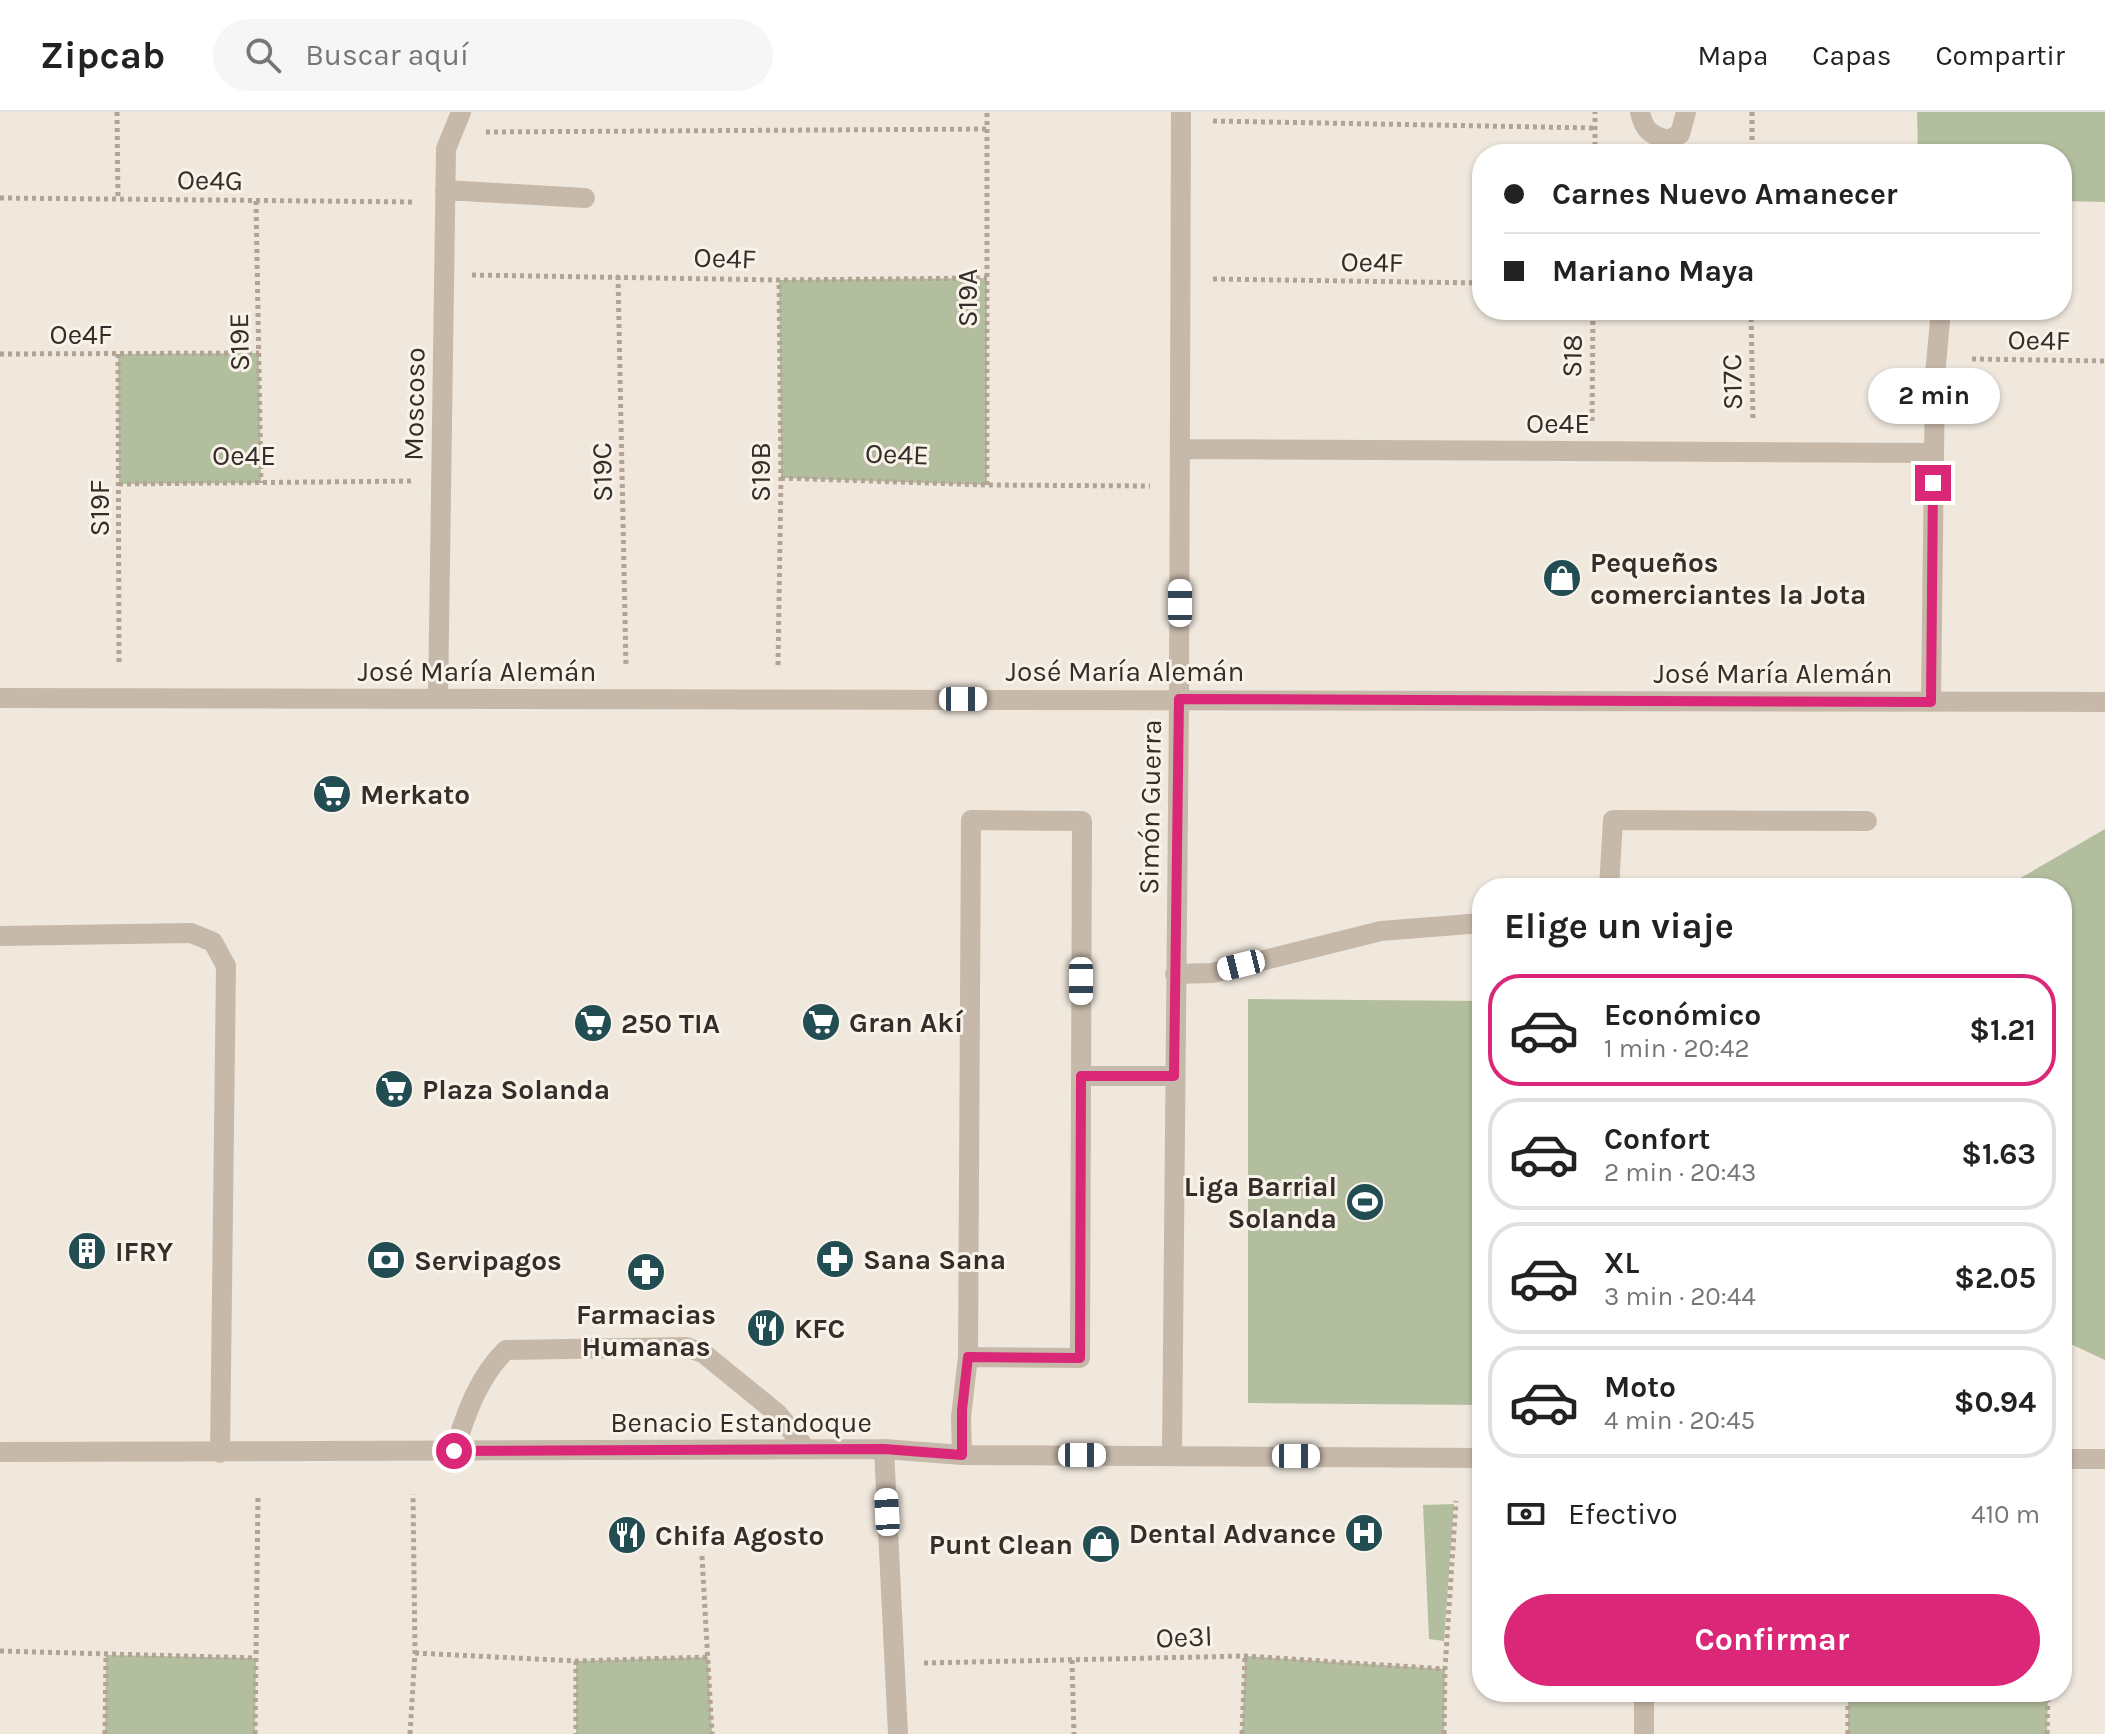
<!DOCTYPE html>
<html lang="es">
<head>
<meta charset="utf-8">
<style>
	:root { --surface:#fff; --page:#f6f6f6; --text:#222; --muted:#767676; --line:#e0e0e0; --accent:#db2777 }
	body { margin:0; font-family:Karla,sans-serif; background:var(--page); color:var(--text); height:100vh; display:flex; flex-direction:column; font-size:30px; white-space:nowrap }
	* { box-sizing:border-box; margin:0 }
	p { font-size:26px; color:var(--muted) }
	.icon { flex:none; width:44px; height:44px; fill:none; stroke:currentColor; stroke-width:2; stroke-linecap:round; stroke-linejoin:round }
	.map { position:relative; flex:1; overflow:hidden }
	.drawer { position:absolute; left:1472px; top:766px; width:600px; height:824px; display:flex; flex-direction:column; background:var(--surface); border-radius:32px; box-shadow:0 2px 6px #0004 }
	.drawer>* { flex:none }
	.banner { position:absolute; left:1472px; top:32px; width:600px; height:176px; border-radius:32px; box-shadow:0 2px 6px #0004; display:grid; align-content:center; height:176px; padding:0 32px; background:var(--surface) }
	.end { position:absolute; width:36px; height:36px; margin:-18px; border:10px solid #db2777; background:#fff; box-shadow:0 0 0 4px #fff }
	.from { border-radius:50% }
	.bubble { position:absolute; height:56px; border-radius:28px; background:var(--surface); box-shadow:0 2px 6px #0004; font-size:26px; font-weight:700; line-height:56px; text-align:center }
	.car { position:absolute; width:24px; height:48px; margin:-24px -12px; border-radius:10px; box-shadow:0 0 6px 2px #0007; background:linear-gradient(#fff 24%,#345 0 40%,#fff 0 76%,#345 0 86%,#fff 0) }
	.banner b { display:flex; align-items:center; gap:28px; height:76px; font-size:30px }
	.banner b+b { border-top:2px solid var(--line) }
	.banner i { width:20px; height:20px; background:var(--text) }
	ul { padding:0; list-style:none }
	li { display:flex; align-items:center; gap:24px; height:112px; margin:0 16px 12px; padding:0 16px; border:4px solid var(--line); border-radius:32px }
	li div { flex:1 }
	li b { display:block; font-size:30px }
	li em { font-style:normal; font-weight:700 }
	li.active { border-color:var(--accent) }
	li>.icon { width:72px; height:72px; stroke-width:1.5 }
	h2 { padding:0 32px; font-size:36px; line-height:96px }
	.pay { display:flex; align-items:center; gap:20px; height:88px; padding:0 32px; font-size:30px }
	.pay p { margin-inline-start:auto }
	.button { display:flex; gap:16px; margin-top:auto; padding:16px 32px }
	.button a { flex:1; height:92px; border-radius:48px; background:var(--accent); color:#fff; font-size:32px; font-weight:700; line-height:92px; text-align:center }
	header { display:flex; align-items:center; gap:48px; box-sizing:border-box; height:112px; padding:0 40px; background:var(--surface); border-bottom:2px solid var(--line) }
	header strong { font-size:38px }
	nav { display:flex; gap:44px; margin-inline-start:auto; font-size:28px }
	.search { width:560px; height:72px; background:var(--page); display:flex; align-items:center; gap:20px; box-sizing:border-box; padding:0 28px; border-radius:44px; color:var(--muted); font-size:30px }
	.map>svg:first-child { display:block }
	.green { fill:#b2be9e }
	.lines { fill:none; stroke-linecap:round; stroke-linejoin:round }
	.path { stroke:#b3a394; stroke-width:5; stroke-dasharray:4 4; stroke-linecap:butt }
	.minor { stroke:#c7b9aa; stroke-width:20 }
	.route { stroke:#db2777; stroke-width:10 }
	.labels { text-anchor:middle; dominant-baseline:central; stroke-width:6; stroke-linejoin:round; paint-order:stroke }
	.street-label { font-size:28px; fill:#352d29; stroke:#f8f2e9 }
	.poi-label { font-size:28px; font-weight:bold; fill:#352d29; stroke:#f8f2e9; text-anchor:start }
</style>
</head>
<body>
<header>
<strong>Zipcab</strong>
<div class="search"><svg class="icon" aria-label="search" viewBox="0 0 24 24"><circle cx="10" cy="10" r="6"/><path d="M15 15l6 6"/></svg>Buscar aquí</div>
<nav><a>Mapa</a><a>Capas</a><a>Compartir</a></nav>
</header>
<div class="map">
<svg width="2105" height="1622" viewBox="0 0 2105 1622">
	<rect width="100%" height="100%" fill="#f0e8dd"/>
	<path class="green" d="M1917,0H2105V90L2062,89V42H1918Z
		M987,166V373L781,366L779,168Z
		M259,241L261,371L119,372L118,242Z
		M2105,717V1248L2062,1228V776H2010L2017,768Z
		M1248,887L1482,889V1293L1248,1291Z
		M1454,1392L1444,1529L1429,1527L1423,1393Z
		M106,1543L256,1546L255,1622H105Z
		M1245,1544L1445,1557L1444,1622H1242Z
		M708,1545L712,1622H576V1549Z
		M1848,1580H2048L2047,1622H1848Z"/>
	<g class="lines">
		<path class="path" d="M117,0L118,88
			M1752,0V42
			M1213,9L1595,16
			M486,20L987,17
			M1595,42V0
			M0,86L415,90
			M256,89L261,371
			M472,163L779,168L987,166
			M618,164L626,555
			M1213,167L1482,171
			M1751,198L1753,309
			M0,242L259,241
			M118,242L119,550
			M1972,247L2105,249
			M1592,309L1593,198
			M781,366L987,373L1150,374
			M119,372L413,369
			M987,373V0
			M778,553L781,366L779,168
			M702,1444L712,1622
			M0,1539L256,1546
			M415,1541L576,1549L708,1545
			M1072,1548L1074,1622
			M576,1549V1622
			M924,1551L1245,1544L1445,1557
			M105,1622L106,1543
			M255,1622L258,1383
			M410,1622L415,1541L413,1382
			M1242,1622L1245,1544
			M1444,1622L1445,1557L1456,1389
			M1848,1622V1580
			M2047,1622L2048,1580"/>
		<path class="minor" d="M1640,0C1644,18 1650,23 1668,28L1680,22L1686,0
			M445,78L585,86
			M1181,337L1934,341
			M0,586L2105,590
			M438,587L446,37L461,0
			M1931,590L1935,263L1941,198
			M1609,776L1613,708L1867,709
			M0,824L191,821L213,830L226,854L220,1341
			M1175,862L1212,861L1381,819L1482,811
			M1081,964H1174
			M884,1337L898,1622
			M454,1339C466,1302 478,1265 506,1238L686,1235L703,1241L778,1302L806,1337
			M0,1340L884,1337L962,1343L1482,1346
			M962,1343L961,1305L968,1245L971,708L1082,709L1080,1246L968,1245
			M1172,1343L1179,587L1181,0
			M2062,1347H2105
			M1644,1622V1580"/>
	</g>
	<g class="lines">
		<path class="route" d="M454,1339L884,1337L962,1343V1298L968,1245L1080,1246L1081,964H1174L1179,587L1931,590L1933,371"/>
	</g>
	<defs>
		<symbol id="shop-disc" viewBox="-11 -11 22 22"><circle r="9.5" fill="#224d53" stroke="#f8f2e9"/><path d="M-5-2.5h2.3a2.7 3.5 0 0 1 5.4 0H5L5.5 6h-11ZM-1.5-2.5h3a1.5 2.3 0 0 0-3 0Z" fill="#fff"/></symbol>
		<symbol id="supermarket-disc" viewBox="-11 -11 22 22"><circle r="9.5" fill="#224d53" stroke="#f8f2e9"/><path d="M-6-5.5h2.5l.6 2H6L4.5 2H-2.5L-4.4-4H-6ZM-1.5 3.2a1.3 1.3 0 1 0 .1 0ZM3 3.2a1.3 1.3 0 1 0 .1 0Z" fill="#fff"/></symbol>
		<symbol id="stadium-disc" viewBox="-11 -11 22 22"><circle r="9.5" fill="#224d53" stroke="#f8f2e9"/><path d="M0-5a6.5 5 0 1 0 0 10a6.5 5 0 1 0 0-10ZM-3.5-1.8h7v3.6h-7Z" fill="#fff"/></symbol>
		<symbol id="building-disc" viewBox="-11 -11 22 22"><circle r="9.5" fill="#224d53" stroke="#f8f2e9"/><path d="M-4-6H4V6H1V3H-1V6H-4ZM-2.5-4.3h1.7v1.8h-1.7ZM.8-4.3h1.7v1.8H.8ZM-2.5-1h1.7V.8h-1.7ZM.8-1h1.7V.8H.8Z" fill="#fff"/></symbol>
		<symbol id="pharmacy-disc" viewBox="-11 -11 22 22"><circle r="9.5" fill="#224d53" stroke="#f8f2e9"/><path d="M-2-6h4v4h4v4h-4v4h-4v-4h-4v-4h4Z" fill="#fff"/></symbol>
		<symbol id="bank-disc" viewBox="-11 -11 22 22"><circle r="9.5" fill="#224d53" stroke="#f8f2e9"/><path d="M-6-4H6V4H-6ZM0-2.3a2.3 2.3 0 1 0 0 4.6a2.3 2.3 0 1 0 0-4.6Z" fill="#fff"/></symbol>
		<symbol id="restaurant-disc" viewBox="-11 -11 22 22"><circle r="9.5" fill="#224d53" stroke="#f8f2e9"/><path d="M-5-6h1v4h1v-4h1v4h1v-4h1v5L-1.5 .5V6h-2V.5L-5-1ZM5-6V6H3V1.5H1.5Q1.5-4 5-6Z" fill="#fff"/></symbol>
		<symbol id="hospital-disc" viewBox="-11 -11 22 22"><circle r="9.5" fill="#224d53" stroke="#f8f2e9"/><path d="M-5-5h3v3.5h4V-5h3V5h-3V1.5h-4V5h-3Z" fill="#fff"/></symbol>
	</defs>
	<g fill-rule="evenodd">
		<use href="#shop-disc" x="1540" y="444" width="44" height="44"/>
		<use href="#supermarket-disc" x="310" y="660" width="44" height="44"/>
		<use href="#supermarket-disc" x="799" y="888" width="44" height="44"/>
		<use href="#supermarket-disc" x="571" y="889" width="44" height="44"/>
		<use href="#supermarket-disc" x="372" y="955" width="44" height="44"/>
		<use href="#stadium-disc" x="1343" y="1068" width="44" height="44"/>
		<use href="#building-disc" x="65" y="1117" width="44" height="44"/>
		<use href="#pharmacy-disc" x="813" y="1125" width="44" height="44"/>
		<use href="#bank-disc" x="364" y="1126" width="44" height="44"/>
		<use href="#pharmacy-disc" x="624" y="1138" width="44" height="44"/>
		<use href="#restaurant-disc" x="744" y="1194" width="44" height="44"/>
		<use href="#hospital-disc" x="1342" y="1399" width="44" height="44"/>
		<use href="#restaurant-disc" x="605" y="1401" width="44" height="44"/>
		<use href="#shop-disc" x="1079" y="1410" width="44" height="44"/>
	</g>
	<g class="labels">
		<g class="street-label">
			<text transform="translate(210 68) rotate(1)">Oe4G</text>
			<text transform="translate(725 146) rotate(2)">Oe4F</text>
			<text transform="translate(1372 150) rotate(1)">Oe4F</text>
			<text transform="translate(967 186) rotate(-90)">S19A</text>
			<text x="81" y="222">Oe4F</text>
			<text transform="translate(2039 228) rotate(1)">Oe4F</text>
			<text transform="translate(239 230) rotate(-91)">S19E</text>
			<text transform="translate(1572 244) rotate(-89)">S18</text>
			<text transform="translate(1732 270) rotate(-91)">S17C</text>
			<text transform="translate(414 292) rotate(-89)">Moscoso</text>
			<text x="1558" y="311">Oe4E</text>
			<text transform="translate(897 342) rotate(2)">Oe4E</text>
			<text x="244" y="343">Oe4E</text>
			<text transform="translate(602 360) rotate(-91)">S19C</text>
			<text transform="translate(760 360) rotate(-90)">S19B</text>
			<text transform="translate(99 396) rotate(-90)">S19F</text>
			<text x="477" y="559">José María Alemán</text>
			<text x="1125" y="559">José María Alemán</text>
			<text x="1773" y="561">José María Alemán</text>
			<text transform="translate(1150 695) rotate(-89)">Simón Guerra</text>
			<text x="741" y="1310">Benacio Estandoque</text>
			<text transform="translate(1184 1525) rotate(-2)">Oe3l</text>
		</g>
		<g class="poi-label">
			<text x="1590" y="450">Pequeños<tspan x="1590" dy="32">comerciantes la Jota</tspan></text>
			<text x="360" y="682">Merkato</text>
			<text x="849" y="910">Gran Akí</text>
			<text x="621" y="911">250 TIA</text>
			<text x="422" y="977">Plaza Solanda</text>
			<text x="1337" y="1074" text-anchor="end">Liga Barrial<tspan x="1337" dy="32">Solanda</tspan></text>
			<text x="115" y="1139">IFRY</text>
			<text x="863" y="1147">Sana Sana</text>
			<text x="414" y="1148">Servipagos</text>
			<text x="646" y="1202" text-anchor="middle">Farmacias<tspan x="646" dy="32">Humanas</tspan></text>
			<text x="794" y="1216">KFC</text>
			<text x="1336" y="1421" text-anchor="end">Dental Advance</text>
			<text x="655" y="1423">Chifa Agosto</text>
			<text x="1073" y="1432" text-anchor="end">Punt Clean</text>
		</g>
	</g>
</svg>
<i class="end from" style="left:454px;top:1339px"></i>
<i class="end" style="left:1933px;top:371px"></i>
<div class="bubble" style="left:1868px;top:256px;width:132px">2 min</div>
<i class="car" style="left:1180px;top:491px;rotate:0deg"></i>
<i class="car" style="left:963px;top:587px;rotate:90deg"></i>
<i class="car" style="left:1241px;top:853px;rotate:256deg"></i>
<i class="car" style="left:1081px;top:869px;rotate:180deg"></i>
<i class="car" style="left:1082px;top:1343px;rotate:90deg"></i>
<i class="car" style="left:1296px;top:1344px;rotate:90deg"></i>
<i class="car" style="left:887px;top:1400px;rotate:357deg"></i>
<div class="banner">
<b><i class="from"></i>Carnes Nuevo Amanecer</b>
<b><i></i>Mariano Maya</b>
</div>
<section class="drawer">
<h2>Elige un viaje</h2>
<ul>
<li class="active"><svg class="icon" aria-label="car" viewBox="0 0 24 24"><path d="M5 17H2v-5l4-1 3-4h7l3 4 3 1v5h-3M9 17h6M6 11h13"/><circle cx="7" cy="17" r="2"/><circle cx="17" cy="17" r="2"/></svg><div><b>Económico</b><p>1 min · 20:42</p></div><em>$1.21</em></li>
<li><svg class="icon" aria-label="car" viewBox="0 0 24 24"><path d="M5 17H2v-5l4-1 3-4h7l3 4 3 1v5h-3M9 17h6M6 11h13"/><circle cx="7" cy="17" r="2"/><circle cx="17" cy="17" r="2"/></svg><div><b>Confort</b><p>2 min · 20:43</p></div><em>$1.63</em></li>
<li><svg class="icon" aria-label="car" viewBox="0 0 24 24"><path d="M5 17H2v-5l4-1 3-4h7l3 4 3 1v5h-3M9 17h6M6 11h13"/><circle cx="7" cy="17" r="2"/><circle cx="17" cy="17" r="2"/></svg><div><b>XL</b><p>3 min · 20:44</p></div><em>$2.05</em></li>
<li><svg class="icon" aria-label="car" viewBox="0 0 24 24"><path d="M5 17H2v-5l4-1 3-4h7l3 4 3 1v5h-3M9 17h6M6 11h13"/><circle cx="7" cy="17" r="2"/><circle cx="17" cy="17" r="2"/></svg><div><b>Moto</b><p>4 min · 20:45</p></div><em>$0.94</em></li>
</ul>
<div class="pay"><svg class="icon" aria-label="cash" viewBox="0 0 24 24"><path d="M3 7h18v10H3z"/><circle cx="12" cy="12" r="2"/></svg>Efectivo<p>410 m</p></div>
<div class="button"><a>Confirmar</a></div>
</section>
</div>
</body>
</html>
